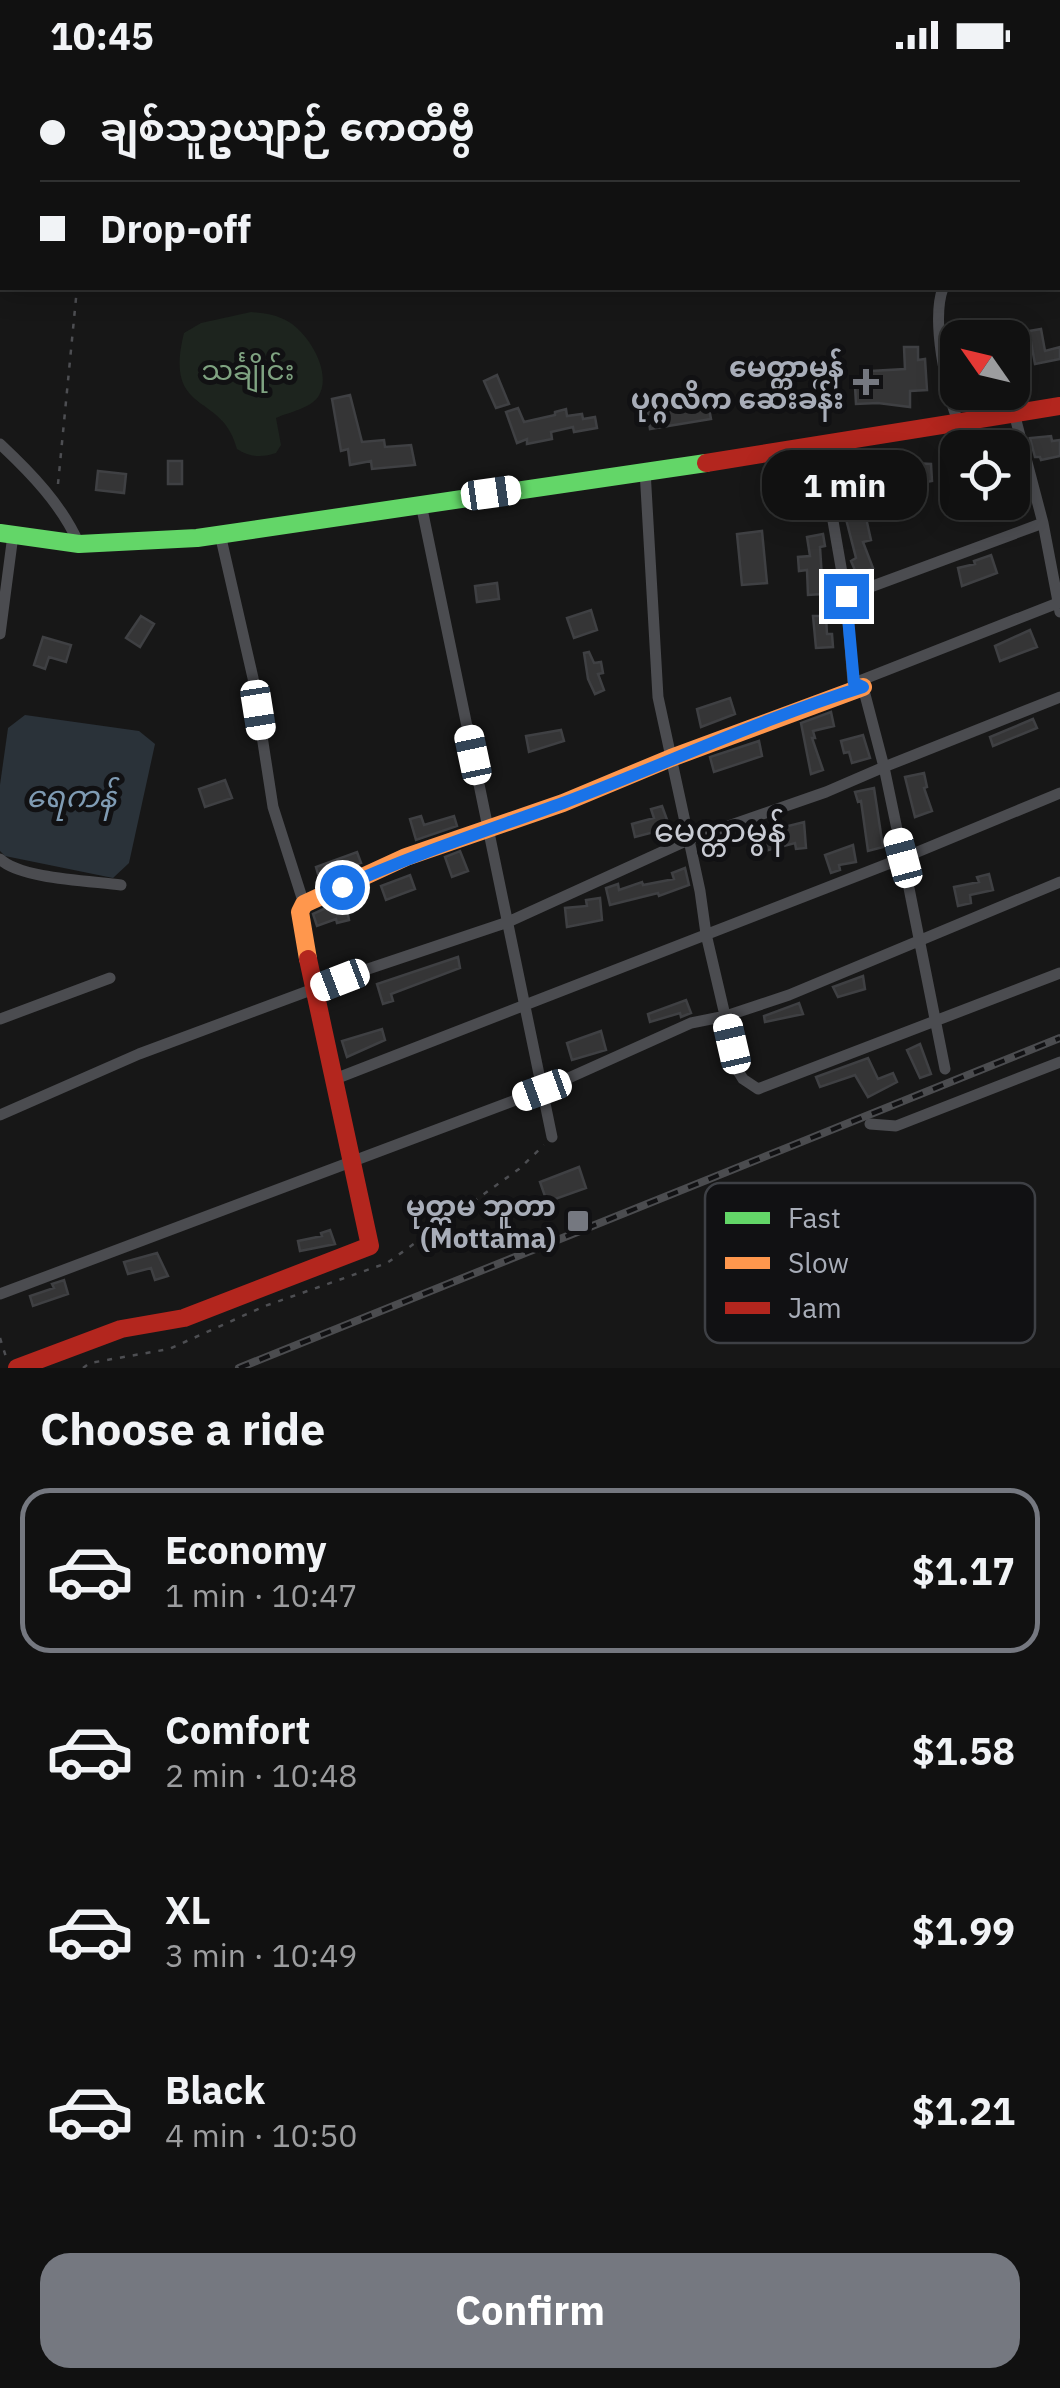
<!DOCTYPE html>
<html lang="en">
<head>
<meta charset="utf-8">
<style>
	:root { --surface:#111; --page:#1e1f1f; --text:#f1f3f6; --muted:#9c9d9f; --line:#303131; --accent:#757880 }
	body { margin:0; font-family:"IBM Plex Sans","Noto Sans Myanmar",sans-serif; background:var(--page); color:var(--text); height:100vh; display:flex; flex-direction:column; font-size:38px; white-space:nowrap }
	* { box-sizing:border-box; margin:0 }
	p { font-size:32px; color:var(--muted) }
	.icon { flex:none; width:55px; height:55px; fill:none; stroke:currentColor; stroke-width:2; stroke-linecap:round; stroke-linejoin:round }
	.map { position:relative; height:1298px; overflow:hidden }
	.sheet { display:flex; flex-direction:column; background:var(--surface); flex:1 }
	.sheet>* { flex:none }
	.banner { position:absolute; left:0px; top:0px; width:1060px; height:220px; box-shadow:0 5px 25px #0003,0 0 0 2px var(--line); display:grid; align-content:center; height:220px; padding:0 40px; background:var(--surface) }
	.needle { width:65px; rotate:304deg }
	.controls { position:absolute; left:940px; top:250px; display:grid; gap:20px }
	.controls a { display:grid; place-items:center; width:90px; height:90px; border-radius:20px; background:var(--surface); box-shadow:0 5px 25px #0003,0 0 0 2px var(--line); font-size:50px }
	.end { position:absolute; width:45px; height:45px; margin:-22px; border:12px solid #1a73e8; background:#fff; box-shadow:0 0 0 5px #fff }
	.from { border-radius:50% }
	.bubble { position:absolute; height:70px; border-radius:30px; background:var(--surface); box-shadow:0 5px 25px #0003,0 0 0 2px var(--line); font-size:32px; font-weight:700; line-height:70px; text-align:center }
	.car { position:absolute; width:30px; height:60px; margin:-30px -15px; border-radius:12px; box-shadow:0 0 8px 2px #0007; background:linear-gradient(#fff 24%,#345 0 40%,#fff 0 76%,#345 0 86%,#fff 0) }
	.banner b { display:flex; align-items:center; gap:35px; height:95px; font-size:38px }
	.banner b+b { border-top:2px solid var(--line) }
	.banner i { width:25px; height:25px; background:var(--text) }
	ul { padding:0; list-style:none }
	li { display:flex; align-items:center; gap:30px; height:165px; margin:0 20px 15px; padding:0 20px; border:5px solid transparent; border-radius:30px }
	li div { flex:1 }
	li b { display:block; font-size:38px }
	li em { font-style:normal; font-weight:700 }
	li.active { border-color:var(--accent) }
	li>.icon { width:90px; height:90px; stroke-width:1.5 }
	h2 { padding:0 40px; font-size:45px; line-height:120px }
	.primary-button { display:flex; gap:20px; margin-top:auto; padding:20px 40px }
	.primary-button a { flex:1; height:115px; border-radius:30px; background:var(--accent); color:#fff; font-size:40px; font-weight:700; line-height:115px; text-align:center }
	.status { display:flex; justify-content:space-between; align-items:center; height:70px; padding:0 50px; background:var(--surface); direction:ltr }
	.status svg { height:28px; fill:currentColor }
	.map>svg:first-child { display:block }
	.green { fill:#1d241e }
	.water { fill:#2a3239 }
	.building { fill:#353536; stroke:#3f4043; stroke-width:2.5 }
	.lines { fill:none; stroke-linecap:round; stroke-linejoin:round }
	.path { stroke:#4d4e52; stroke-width:2.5; stroke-dasharray:5 8; stroke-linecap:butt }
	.street { stroke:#4b4c50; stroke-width:11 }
	.fast { stroke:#63d668; stroke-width:18 }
	.slow { stroke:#ff974d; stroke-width:18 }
	.jam { stroke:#b3261e; stroke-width:18 }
	.rail-casing { stroke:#4b4c4f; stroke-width:8 }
	.rail { stroke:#111113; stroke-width:4; stroke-dasharray:11; stroke-linecap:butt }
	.route { stroke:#1a73e8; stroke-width:12 }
	.poi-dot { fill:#757880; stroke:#111113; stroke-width:4 }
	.labels { text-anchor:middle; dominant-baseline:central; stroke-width:10; stroke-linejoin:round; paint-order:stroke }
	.poi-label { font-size:28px; font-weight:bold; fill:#a8adb8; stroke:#111113; text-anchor:end }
	.park-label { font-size:28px; fill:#7fa381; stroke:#111113 }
	.water-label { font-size:30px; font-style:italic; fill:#7f9bb3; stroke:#111113 }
	.quarter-label { font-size:32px; fill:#c9ccd4; stroke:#111113 }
	.key { fill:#111113; stroke:#3e4045; stroke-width:2.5 }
	.key-label { font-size:28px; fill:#a8adb8 }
</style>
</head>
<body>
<div class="status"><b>10:45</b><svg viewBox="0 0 49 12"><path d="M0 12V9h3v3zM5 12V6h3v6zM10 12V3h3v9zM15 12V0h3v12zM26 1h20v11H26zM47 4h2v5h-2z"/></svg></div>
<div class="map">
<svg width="1060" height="1298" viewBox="0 0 1060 1298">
	<rect width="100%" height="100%" fill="#171717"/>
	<path class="green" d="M251,242C264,243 278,245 289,252C310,265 333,304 318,327C309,339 289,342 276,348L281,375L276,383C262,388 249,387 237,379C223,321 163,347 184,263L201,253Z"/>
	<path class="water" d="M25,645L139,661L155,674L129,793L113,808L5,786L0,781V715L8,658Z"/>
	<path class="building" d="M1041,259L1045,281L1060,277V289L1035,294L1029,261Z
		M904,277H918V290L925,289L927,320L910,321V337L878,333L856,334L855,316L871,315V301L905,299Z
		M497,305L509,334L496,338L484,311Z
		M350,325L362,372L384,370L385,377L411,375L415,395L372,399L371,391L350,395L348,379L341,381L332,329Z
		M685,326L687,336L708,333L711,349L650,359L647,337L673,333L672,328Z
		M518,338L524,352L555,345V342L566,339L567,346L582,344L583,349L595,347L597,358L574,362L573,357L551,362L552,369L527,374V369L517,373L506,342Z
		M1051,366L1052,371L1060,370V386L1041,390L1040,387H1035L1030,368Z
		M168,391H182V414H168Z
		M913,393L931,394L932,411L896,417L897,423L887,425L883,396Z
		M855,399L871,470L863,472L873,498L857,505L851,491L856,488L846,449L847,445L854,443L851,422L838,425L834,402L843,400L844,407L848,406L847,401Z
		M98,401L126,404L124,423L96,420Z
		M802,404L805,419L818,418L822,440L809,441L808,434L774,433L772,414L793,413L792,406Z
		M762,461L767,513L742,515L737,464Z
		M823,464L825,476L820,477L823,524L808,525L807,500L799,501L798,487L810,486L807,467Z
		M991,485L997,503L962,516L958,498L975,494L974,491Z
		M497,513L499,529L477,532L475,516Z
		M591,540L597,560L574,568L567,548Z
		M141,546L154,554L140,577L126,568Z
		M813,546H826L827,564H832L833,577L816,578Z
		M1030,560L1037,577L1000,591L995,576Z
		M43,567L71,575L66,592L49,587L45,599L34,595Z
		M589,582L594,593L601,592L603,603L598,604L604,620L595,624L588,609L584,583Z
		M730,628L735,644L701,657L697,639Z
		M831,642L834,656L813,661L815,668H812L823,700L811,704L801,653Z
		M1033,649L1037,658L993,676L990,667Z
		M561,660L564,671L529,682L526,666Z
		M863,665L870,688L852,693L849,682L844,683L841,671Z
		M759,671L762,686L714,702L710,687Z
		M924,703L927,717L924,718L932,741L915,747L905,707Z
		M225,710L232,728L205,737L199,719Z
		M874,718L883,777L868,781L861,731L858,732L855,722Z
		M662,736L670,758L635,767L632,754L654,748L651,739Z
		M421,746L424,755L454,746L457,756L416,770L410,749Z
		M804,752L806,778L796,779L795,773L757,783L752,765Z
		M853,775L856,792L839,795L840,800L831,803L825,785Z
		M460,781L468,801L452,807L445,787Z
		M357,782L361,793L318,804L316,797Z
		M685,798L689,815L659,826L658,823L610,835L606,818L618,814L619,820L642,812L643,815L674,809L672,803Z
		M989,804L993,820L970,825L971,833L958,836L954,817L979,812L977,807Z
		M410,805L415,819L386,830L381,816Z
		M600,828L602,850L567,857L565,838L587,836L586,830Z
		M345,829L349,850L337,853L336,849L317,856L313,844Z
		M458,887L460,898L391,924L393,931L383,934L377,914Z
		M863,906L865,919L838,927L833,917Z
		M686,930L691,943L681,947L680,943L650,952L648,944Z
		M799,933L803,944L765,952L764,946Z
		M382,959L385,970L347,987L342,971Z
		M601,961L606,980L572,990L567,973Z
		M920,974L931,1004L920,1008L907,980Z
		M868,988L878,1009L893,1003L897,1012L868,1027L855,1005L820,1017L816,1007Z
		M579,1097L586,1118L547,1132L540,1112Z
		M330,1160L335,1174L300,1181L298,1171L322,1166L321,1163Z
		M157,1183L168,1206L155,1210L151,1198L128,1204L124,1192Z
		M64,1210L68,1224L33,1236L30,1226L54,1218L52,1214Z"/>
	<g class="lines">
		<path class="path" d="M0,61H2
			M58,414L77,218
			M0,1268L6,1287
			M83,1298L90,1293L169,1279L265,1236L387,1193L519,1099L544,1075"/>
		<path class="street" d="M894,0L895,2
			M943,218C931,250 946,319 958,352
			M1014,343L1043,453L1060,542
			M0,374C31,403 62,435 79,474
			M645,400L658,627L700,821L706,864L738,1001L743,1009L758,1019L1060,903
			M421,434L552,1067
			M220,464L253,608L273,737L304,834
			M846,526L1043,453
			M0,564L13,465
			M854,613L1060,532
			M0,789C20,809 92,811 121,815
			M0,949L110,908
			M945,999L903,788L1060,723
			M335,1009L903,788L884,697L1060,627
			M0,1045L139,984L362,901L508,852L688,770L826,722L884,697L863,617L853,613L846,526L820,376
			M870,1054L896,1056L1060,992
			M0,1224L542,1020L691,953L726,946L789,925L1060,812"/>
		<path class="fast" d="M0,463L79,474L197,468L706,393"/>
		<path class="slow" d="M308,889L300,842L304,834L406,787L563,733L671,688L863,617"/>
		<path class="jam" d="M706,393L1060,336
			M17,1298L121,1259L184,1248L370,1176L308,889"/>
		<defs>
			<path id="rail" d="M239,1298L1060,968"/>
		</defs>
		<use href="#rail" class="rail-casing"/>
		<use href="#rail" class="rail"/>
	</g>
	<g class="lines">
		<path class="route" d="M342,817C414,784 489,760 563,733C664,695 761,649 863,617L854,613L846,526"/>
	</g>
	<g class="poi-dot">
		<path d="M861 297h10v10h10v10h-10v10h-10v-10h-10v-10h10z"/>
		<rect x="566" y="1139" width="24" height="24" rx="5"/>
	</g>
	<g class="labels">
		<g class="poi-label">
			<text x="844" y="296">မေတ္တာမွန်<tspan x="844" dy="32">ပုဂ္ဂလိက ဆေးခန်း</tspan></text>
			<text x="556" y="1135">မုတ္တမ ဘူတာ<tspan x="556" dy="32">(Mottama)</tspan></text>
		</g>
		<g class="park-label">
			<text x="248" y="299">သင်္ချိုင်း</text>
		</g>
		<g class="water-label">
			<text x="71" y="725">ရေကန်</text>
		</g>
		<g class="quarter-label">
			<text x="720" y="760">မေတ္တာမွန်</text>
		</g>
	</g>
	<rect x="705" y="1113" width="330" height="160" rx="15" class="key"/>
	<rect x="725" y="1142" width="45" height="12" fill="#63d668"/>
	<rect x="725" y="1187" width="45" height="12" fill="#ff974d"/>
	<rect x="725" y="1232" width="45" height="12" fill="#b3261e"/>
	<g class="key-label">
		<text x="788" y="1158">Fast</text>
		<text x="788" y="1203">Slow</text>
		<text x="788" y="1248">Jam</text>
	</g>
</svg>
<div class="controls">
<a><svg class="needle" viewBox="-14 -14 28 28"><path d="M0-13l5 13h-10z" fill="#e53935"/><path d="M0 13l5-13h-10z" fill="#9c9d9f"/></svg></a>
<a><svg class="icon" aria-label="locate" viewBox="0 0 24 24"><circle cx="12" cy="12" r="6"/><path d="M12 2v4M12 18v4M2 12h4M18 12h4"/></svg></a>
</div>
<i class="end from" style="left:342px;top:817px"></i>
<i class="end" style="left:846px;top:526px"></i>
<div class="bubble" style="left:762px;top:380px;width:165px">1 min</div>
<i class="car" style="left:491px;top:423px;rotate:82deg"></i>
<i class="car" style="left:258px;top:640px;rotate:171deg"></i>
<i class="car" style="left:473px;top:685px;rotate:348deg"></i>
<i class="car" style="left:903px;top:788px;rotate:345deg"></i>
<i class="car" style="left:340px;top:910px;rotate:249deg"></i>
<i class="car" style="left:732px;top:974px;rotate:347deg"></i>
<i class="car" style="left:542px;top:1020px;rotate:250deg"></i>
<div class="banner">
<b><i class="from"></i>ချစ်သူဥယျာဉ် ကေတီဗွီ</b>
<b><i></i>Drop-off</b>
</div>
</div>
<section class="sheet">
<h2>Choose a ride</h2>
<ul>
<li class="active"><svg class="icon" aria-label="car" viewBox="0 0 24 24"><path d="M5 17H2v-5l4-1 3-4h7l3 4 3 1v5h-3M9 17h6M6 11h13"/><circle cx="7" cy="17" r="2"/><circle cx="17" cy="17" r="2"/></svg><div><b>Economy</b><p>1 min · 10:47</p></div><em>$1.17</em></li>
<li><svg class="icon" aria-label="car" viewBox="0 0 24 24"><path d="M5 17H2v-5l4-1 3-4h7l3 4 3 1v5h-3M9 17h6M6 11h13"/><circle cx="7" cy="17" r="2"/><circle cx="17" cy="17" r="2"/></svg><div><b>Comfort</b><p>2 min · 10:48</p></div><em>$1.58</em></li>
<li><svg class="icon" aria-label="car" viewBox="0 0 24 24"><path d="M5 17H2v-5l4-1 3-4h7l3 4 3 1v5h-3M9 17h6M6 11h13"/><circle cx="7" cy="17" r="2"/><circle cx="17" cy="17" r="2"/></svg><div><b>XL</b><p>3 min · 10:49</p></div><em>$1.99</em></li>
<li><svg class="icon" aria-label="car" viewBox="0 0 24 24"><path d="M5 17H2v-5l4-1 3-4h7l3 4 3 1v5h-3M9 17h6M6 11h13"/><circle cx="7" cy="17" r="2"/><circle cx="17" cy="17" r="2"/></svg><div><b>Black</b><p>4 min · 10:50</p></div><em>$1.21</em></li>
</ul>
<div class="primary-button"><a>Confirm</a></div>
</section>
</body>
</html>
